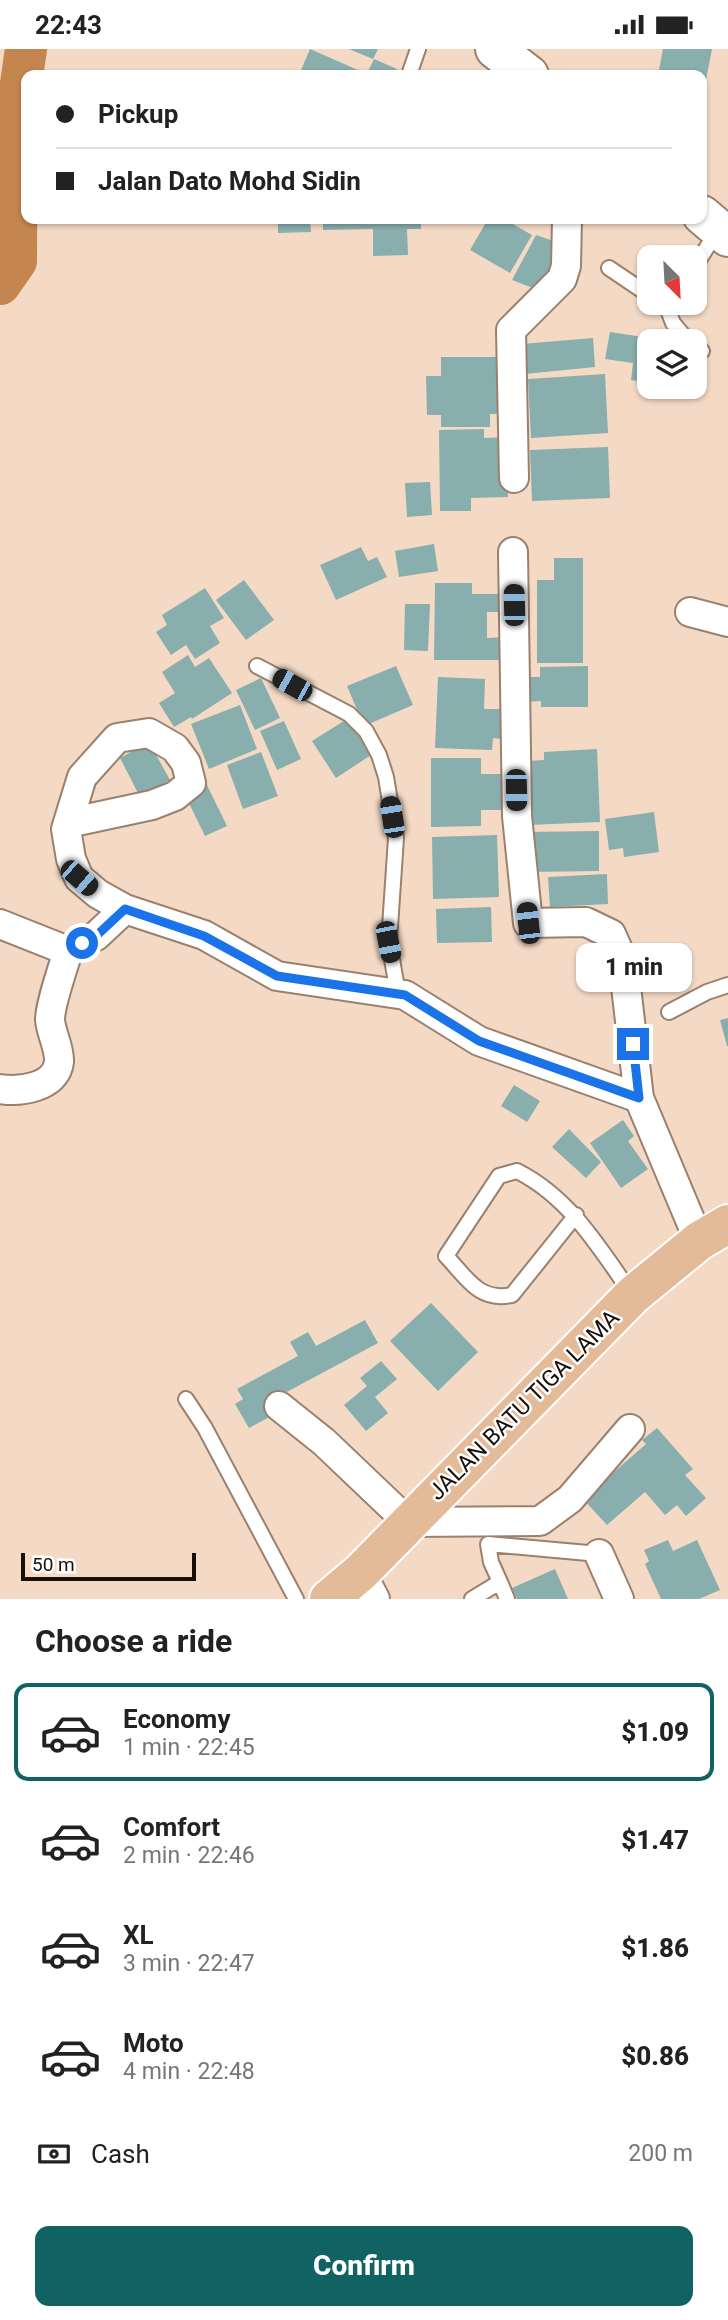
<!DOCTYPE html>
<html lang="en">
<head>
<meta charset="utf-8">
<style>
	:root { --surface:#fff; --page:#f6f6f6; --text:#222; --muted:#767676; --line:#e0e0e0; --accent:#116262 }
	body { margin:0; font-family:Roboto,sans-serif; background:var(--page); color:var(--text); height:100vh; display:flex; flex-direction:column; font-size:26px; white-space:nowrap }
	* { box-sizing:border-box; margin:0 }
	p { font-size:23px; color:var(--muted) }
	.icon { flex:none; width:38px; height:38px; fill:none; stroke:currentColor; stroke-width:2; stroke-linecap:round; stroke-linejoin:round }
	.map { position:relative; height:1550px; overflow:hidden }
	.panel { display:flex; flex-direction:column; background:var(--surface); flex:1 }
	.panel>* { flex:none }
	.hud { position:absolute; left:21px; top:21px; width:686px; height:154px; border-radius:14px; box-shadow:0 2px 5px #0004; display:grid; align-content:center; height:154px; padding:0 35px; background:var(--surface) }
	.needle { width:46px; rotate:156deg }
	.fabs { position:absolute; left:637px; top:196px; display:grid; gap:14px }
	.fabs a { display:grid; place-items:center; width:70px; height:70px; border-radius:14px; background:var(--surface); box-shadow:0 2px 5px #0004; font-size:35px }
	.scale { position:absolute; left:21px; bottom:18px; width:175px; box-sizing:border-box; padding-left:7px; border:4px solid #180f08; border-top:0; font-size:19px; line-height:24px; white-space:nowrap; color:#180f08; -webkit-text-stroke:5px #fff; paint-order:stroke }
	.end { position:absolute; width:32px; height:32px; margin:-16px; border:9px solid #1a73e8; background:#fff; box-shadow:0 0 0 4px #fff }
	.from { border-radius:50% }
	.bubble { position:absolute; height:49px; border-radius:14px; background:var(--surface); box-shadow:0 2px 5px #0004; font-size:23px; font-weight:800; line-height:49px; text-align:center }
	.car { position:absolute; width:21px; height:42px; margin:-21px -10px; border-radius:9px; box-shadow:0 0 5px 2px #0007; background:linear-gradient(#222 24%,#8ab4d8 0 40%,#222 0 76%,#8ab4d8 0 86%,#222 0) }
	.hud b { display:flex; align-items:center; gap:24px; height:66px; font-size:26px }
	.hud b+b { border-top:2px solid var(--line) }
	.hud i { width:18px; height:18px; background:var(--text) }
	ul { padding:0; list-style:none }
	li { display:flex; align-items:center; gap:21px; height:98px; margin:0 14px 10px; padding:0 21px; border:4px solid transparent; border-radius:14px }
	li div { flex:1 }
	li b { display:block; font-size:26px }
	li em { font-style:normal; font-weight:800 }
	li.selected { border-color:var(--accent) }
	li>.icon { width:63px; height:63px; stroke-width:1.5 }
	h2 { padding:0 35px; font-size:32px; line-height:84px }
	.pay { display:flex; align-items:center; gap:18px; height:77px; padding:0 35px; font-size:26px }
	.pay p { margin-inline-start:auto }
	.primary-button { display:flex; gap:14px; margin-top:auto; padding:14px 35px }
	.primary-button a { flex:1; height:80px; border-radius:14px; background:var(--accent); color:#fff; font-size:28px; font-weight:800; line-height:80px; text-align:center }
	.status { display:flex; justify-content:space-between; align-items:center; height:49px; padding:0 35px; background:var(--surface); direction:ltr }
	.status svg { height:19px; fill:currentColor }
	.map>svg:first-child { display:block }
	.lines { fill:none; stroke-linecap:round; stroke-linejoin:round }
	.river { stroke:#c4854f; stroke-width:42 }
	.building { fill:#88aead }
	.lane-casing { stroke:#9a816e; stroke-width:18 }
	.street-casing { stroke:#9a816e; stroke-width:32 }
	.secondary-casing { stroke:#9a816e; stroke-width:42 }
	.primary-casing { stroke:#fff; stroke-width:42 }
	.lane { stroke:#fff; stroke-width:14 }
	.street { stroke:#fff; stroke-width:28 }
	.secondary { stroke:#fff; stroke-width:38 }
	.primary { stroke:#e3bb98; stroke-width:38 }
	.route { stroke:#1a73e8; stroke-width:9 }
	.labels { text-anchor:middle; dominant-baseline:central; stroke-width:5; stroke-linejoin:round; paint-order:stroke }
	.street-label { font-size:23px; fill:#180f08; stroke:#fff }
</style>
</head>
<body>
<div class="status"><b>22:43</b><svg viewBox="0 0 49 12"><path d="M0 12V9h3v3zM5 12V6h3v6zM10 12V3h3v9zM15 12V0h3v12zM26 1h20v11H26zM47 4h2v5h-2z"/></svg></div>
<div class="map">
<svg width="728" height="1550" viewBox="0 0 728 1550">
	<rect width="100%" height="100%" fill="#f4dac5"/>
	<g class="lines">
		<path class="river" d="M0,235L16,212L17,62L26,0"/>
	</g>
	<path class="building" d="M310,0L367,25L374,10L397,20L394,26H299Z
		M349,0H378L373,10Z
		M663,0H712L703,46L702,26H658Z
		M278,170H310L311,183L278,184Z
		M323,170H421V180H407L408,206L373,207V180L323,181Z
		M488,170H504L532,186L510,224L470,201Z
		M536,186L559,194L541,242L512,231Z
		M610,283L663,291L649,292V334L631,331L633,314L605,310Z
		M593,289L595,318L525,325L522,295Z
		M695,295L702,296L697,323H695Z
		M441,308H504L505,365H490V378H441V366H427L426,327H441Z
		M605,325L608,384L531,389L528,330Z
		M484,380V389L507,388L508,448L471,449V462H440L439,381Z
		M608,398L610,449L532,452L530,401Z
		M430,433L432,466L407,468L405,434Z
		M434,495L438,522L399,528L395,502Z
		M361,498L368,512L377,508L387,528L336,551L320,516Z
		M554,509H583V614H537V531H554Z
		M244,531L274,571L246,591L216,551Z
		M435,534H472V545H506V563H487V589L506,588V611H434Z
		M205,539L224,569L210,577L220,594L195,610L186,596L171,606L156,583L167,576L162,566Z
		M405,555H430L428,602L404,601Z
		M188,606L195,618L209,609L232,644L192,670L191,668L174,678L159,654L175,644L162,623Z
		M396,617L413,656L364,677L347,637Z
		M588,617V658H541V652L524,653V628H540V618Z
		M438,628L485,630L484,660H502L501,690L493,689L492,701L435,699Z
		M261,629L280,669L255,681L236,641Z
		M240,656L257,700L209,720L191,675Z
		M347,670L371,706L336,729L312,692Z
		M284,672L301,710L277,721L260,682Z
		M149,693L170,731L140,748L120,709Z
		M597,700L600,773L529,776L527,712L544,711V703Z
		M261,703L278,747L243,760L227,716Z
		M431,709H481V725H501V761H481V777L431,778Z
		M204,730L227,777L205,787L182,740Z
		M654,763L659,803L624,808L623,799L609,801L605,770Z
		M599,782V822L527,823L526,783Z
		M497,786L499,848L433,850L432,788Z
		M607,825L608,855L550,858L548,828Z
		M491,858L492,893L437,894L436,860Z
		M728,969V997H727L720,971Z
		M514,1036L540,1052L527,1073L501,1057Z
		M623,1071L634,1087L628,1092L648,1120L621,1139L590,1094Z
		M569,1080L601,1113L586,1129L552,1098Z
		M431,1254L478,1303L438,1342L390,1292Z
		M365,1271L378,1294L270,1352L277,1364L249,1379L235,1355L243,1350L237,1340L298,1307L290,1293L308,1283L316,1297Z
		M381,1312L397,1330L375,1348L388,1364L366,1382L344,1356L367,1337L360,1329Z
		M657,1379L693,1420L685,1426L706,1449L686,1467L677,1456L665,1466L645,1443L607,1476L583,1450L646,1395L642,1391Z
		M668,1491L673,1502L697,1491L720,1541L699,1550H661L645,1515L649,1512L644,1501Z
		M555,1520L568,1550H517L512,1539Z"/>
	<g class="lines">
		<defs>
			<path id="lane" d="M409,26L418,0
				M695,217L718,181
				M609,219L649,246
				M670,254L667,258L673,274L688,292
				M695,297L702,302
				M257,617L349,665L366,682L379,706L386,728L396,789L389,893L398,945
				M669,963L707,943L728,936
				M576,1166L512,1246C479,1253 467,1229 446,1207L499,1127L517,1122C569,1148 599,1198 631,1244
				M186,1350L205,1379L296,1550
				M500,1533L507,1550
				M472,1550L500,1533L491,1513L488,1495L599,1505"/>
			<path id="street" d="M514,429L511,281L562,230L566,217L567,170
				M513,503L517,767L528,874L586,873L611,885L623,912L639,1049L699,1192
				M690,563L728,573
				M68,774L152,756L175,747L191,734L186,714L175,699L149,684L117,689L82,728L66,780L71,810L79,829L98,845L125,860L204,886L277,927L405,946L479,992L639,1049
				M0,875L68,902
				M0,1040C19,1043 56,1039 59,1013C60,1000 51,984 50,971C50,955 63,919 68,902L96,887L125,860
				M279,1357L324,1393L408,1473L540,1472L570,1450L630,1380
				M599,1505L619,1550
				M361,1523L375,1550"/>
			<path id="secondary" d="M495,0L529,26
				M702,166L728,188"/>
			<path id="primary" d="M329,1550L361,1523L633,1246L699,1192L728,1175"/>
		</defs>
		<use href="#lane" class="lane-casing"/>
		<use href="#street" class="street-casing"/>
		<use href="#secondary" class="secondary-casing"/>
		<use href="#primary" class="primary-casing"/>
		<use href="#lane" class="lane"/>
		<use href="#street" class="street"/>
		<use href="#secondary" class="secondary"/>
		<use href="#primary" class="primary"/>
	</g>
	<g class="lines">
		<path class="route" d="M82,894L96,887L125,860L204,887L277,927L405,946L479,992L639,1049L633,995"/>
	</g>
	<g class="labels">
		<g class="street-label">
			<text transform="translate(524 1356) rotate(-45)">JALAN BATU TIGA LAMA</text>
		</g>
	</g>
</svg>
<div class="fabs">
<a><svg class="needle" viewBox="-14 -14 28 28"><path d="M0-13l5 13h-10z" fill="#e53935"/><path d="M0 13l5-13h-10z" fill="#767676"/></svg></a>
<a><svg class="icon" aria-label="layers" viewBox="0 0 24 24"><path d="M12 4l9 5-9 5-9-5zM3 14l9 5 9-5"/></svg></a>
</div>
<div class="scale">50 m</div>
<i class="end from" style="left:82px;top:894px"></i>
<i class="end" style="left:633px;top:995px"></i>
<div class="bubble" style="left:576px;top:894px;width:116px">1 min</div>
<i class="car" style="left:514px;top:556px;rotate:359deg"></i>
<i class="car" style="left:292px;top:636px;rotate:299deg"></i>
<i class="car" style="left:516px;top:741px;rotate:179deg"></i>
<i class="car" style="left:392px;top:768px;rotate:351deg"></i>
<i class="car" style="left:79px;top:829px;rotate:131deg"></i>
<i class="car" style="left:528px;top:874px;rotate:354deg"></i>
<i class="car" style="left:388px;top:893px;rotate:169deg"></i>
<div class="hud">
<b><i class="from"></i>Pickup</b>
<b><i></i>Jalan Dato Mohd Sidin</b>
</div>
</div>
<section class="panel">
<h2>Choose a ride</h2>
<ul>
<li class="selected"><svg class="icon" aria-label="car" viewBox="0 0 24 24"><path d="M5 17H2v-5l4-1 3-4h7l3 4 3 1v5h-3M9 17h6M6 11h13"/><circle cx="7" cy="17" r="2"/><circle cx="17" cy="17" r="2"/></svg><div><b>Economy</b><p>1 min · 22:45</p></div><em>$1.09</em></li>
<li><svg class="icon" aria-label="car" viewBox="0 0 24 24"><path d="M5 17H2v-5l4-1 3-4h7l3 4 3 1v5h-3M9 17h6M6 11h13"/><circle cx="7" cy="17" r="2"/><circle cx="17" cy="17" r="2"/></svg><div><b>Comfort</b><p>2 min · 22:46</p></div><em>$1.47</em></li>
<li><svg class="icon" aria-label="car" viewBox="0 0 24 24"><path d="M5 17H2v-5l4-1 3-4h7l3 4 3 1v5h-3M9 17h6M6 11h13"/><circle cx="7" cy="17" r="2"/><circle cx="17" cy="17" r="2"/></svg><div><b>XL</b><p>3 min · 22:47</p></div><em>$1.86</em></li>
<li><svg class="icon" aria-label="car" viewBox="0 0 24 24"><path d="M5 17H2v-5l4-1 3-4h7l3 4 3 1v5h-3M9 17h6M6 11h13"/><circle cx="7" cy="17" r="2"/><circle cx="17" cy="17" r="2"/></svg><div><b>Moto</b><p>4 min · 22:48</p></div><em>$0.86</em></li>
</ul>
<div class="pay"><svg class="icon" aria-label="cash" viewBox="0 0 24 24"><path d="M3 7h18v10H3z"/><circle cx="12" cy="12" r="2"/></svg>Cash<p>200 m</p></div>
<div class="primary-button"><a>Confirm</a></div>
</section>
</body>
</html>
